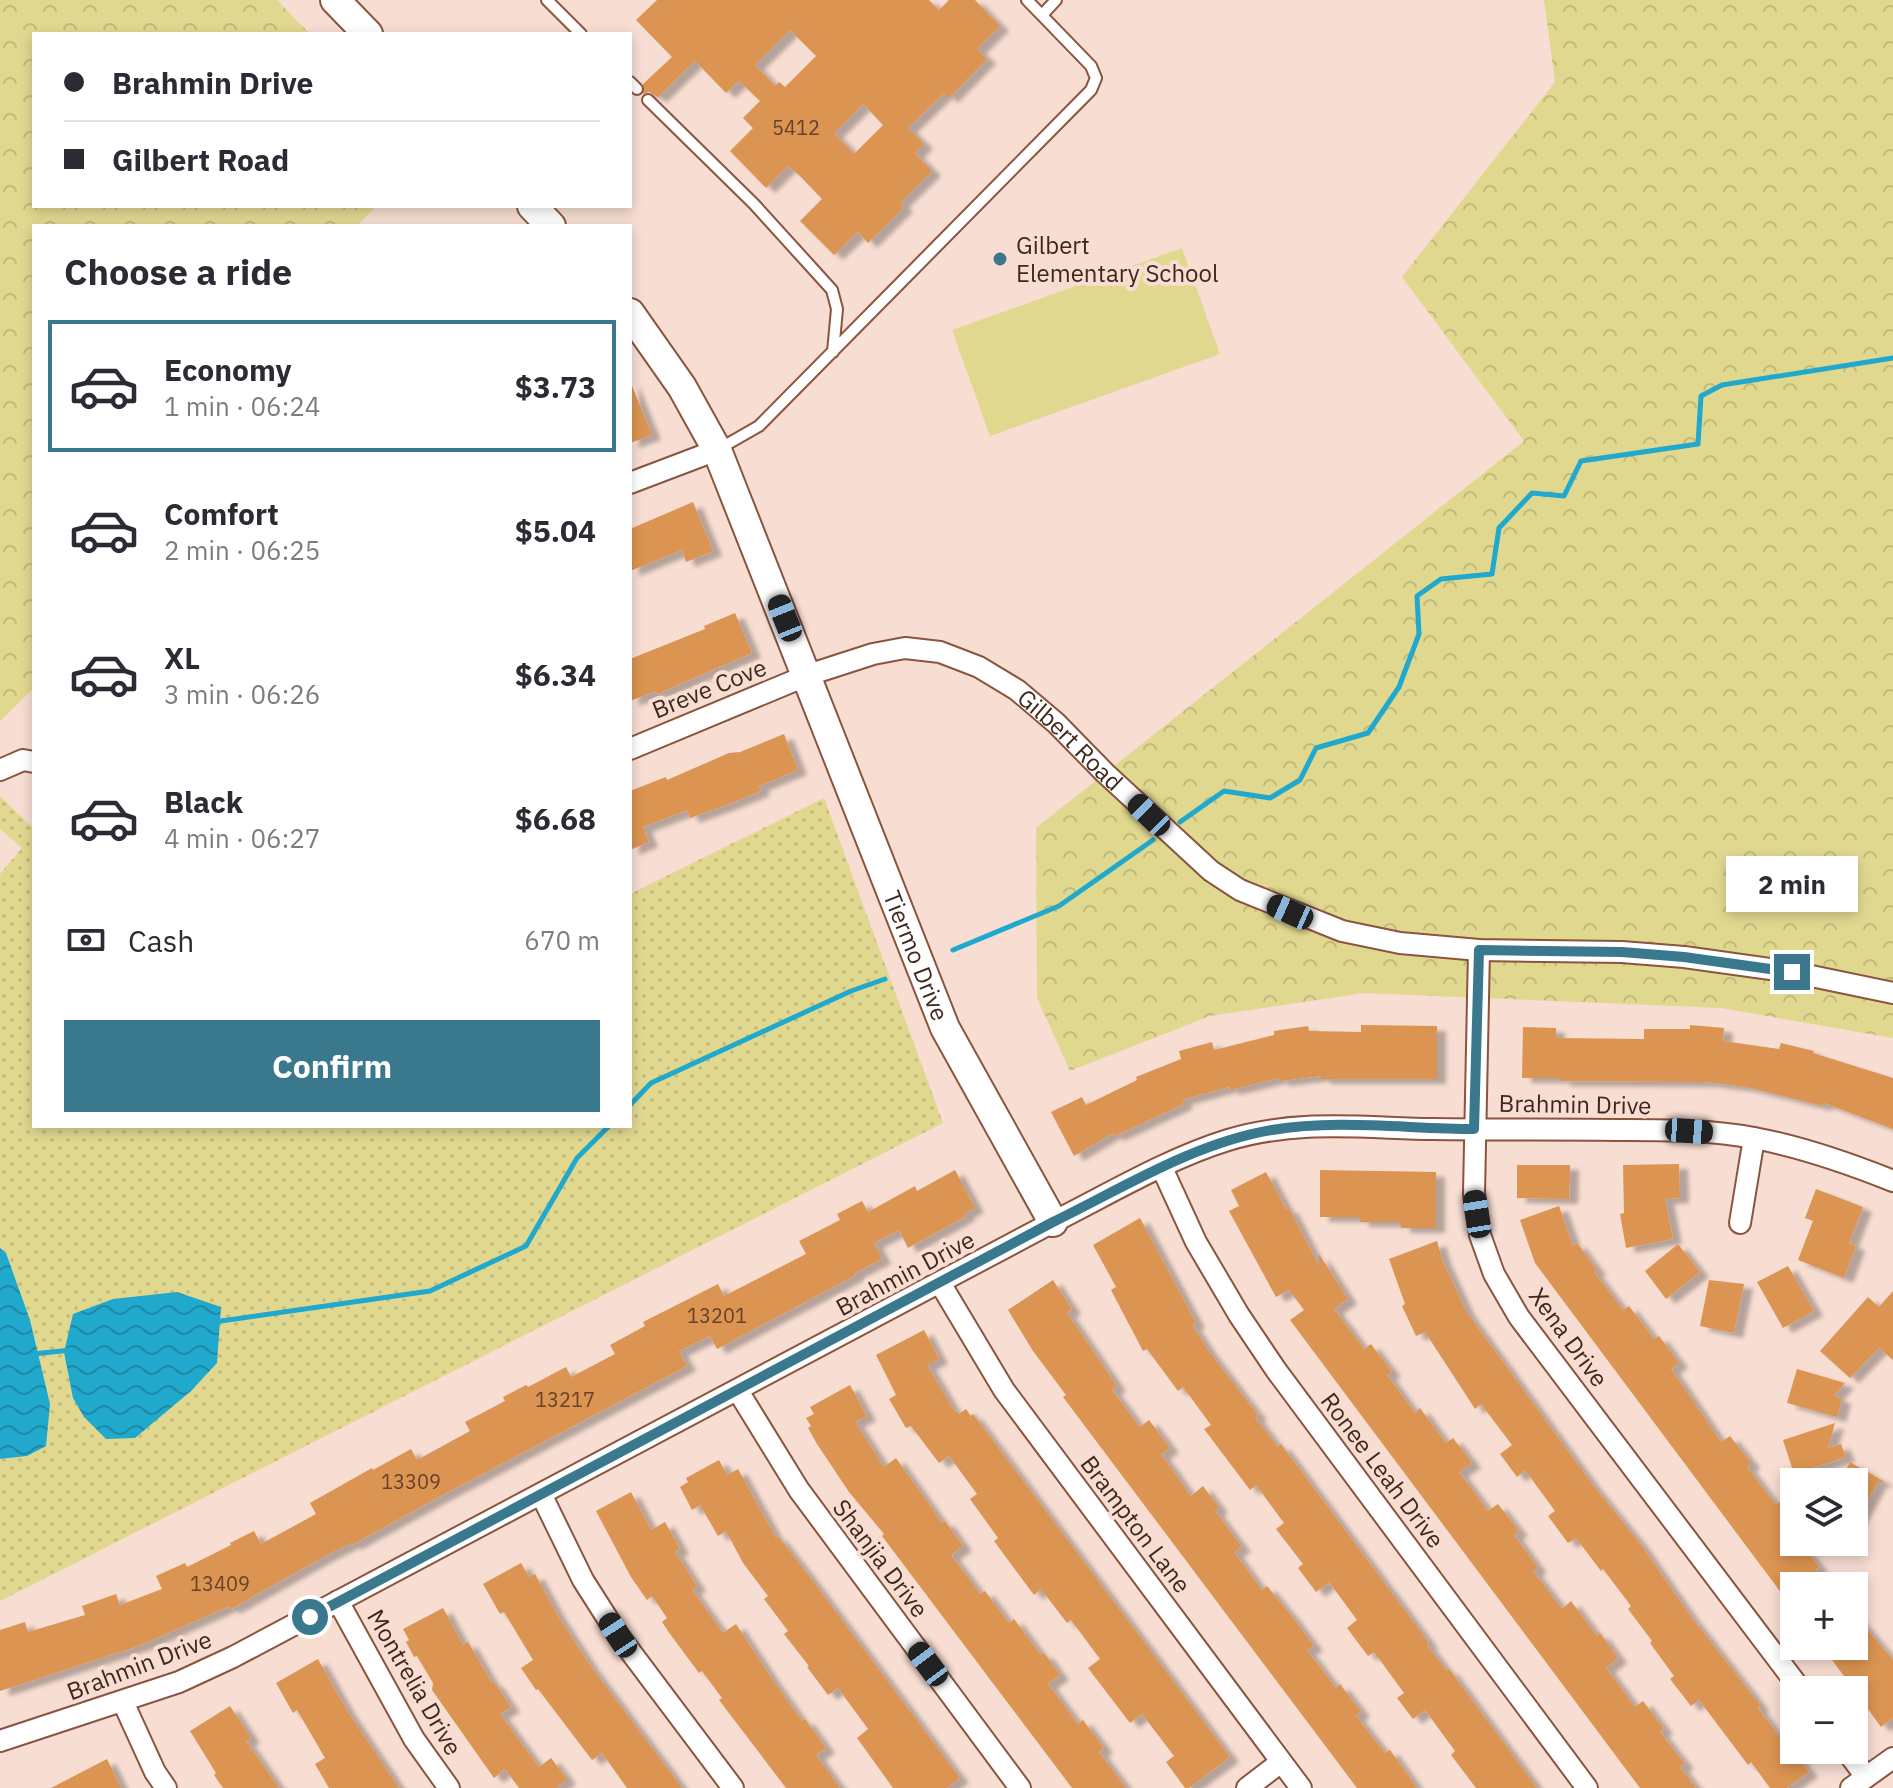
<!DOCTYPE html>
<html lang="en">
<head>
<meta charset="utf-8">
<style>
	:root { --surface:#fff; --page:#f7f7f7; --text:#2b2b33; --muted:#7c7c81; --line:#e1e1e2; --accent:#39788d }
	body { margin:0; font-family:"IBM Plex Sans",sans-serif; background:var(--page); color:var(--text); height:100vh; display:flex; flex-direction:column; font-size:30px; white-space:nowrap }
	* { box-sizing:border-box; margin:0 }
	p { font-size:26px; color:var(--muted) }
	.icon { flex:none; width:44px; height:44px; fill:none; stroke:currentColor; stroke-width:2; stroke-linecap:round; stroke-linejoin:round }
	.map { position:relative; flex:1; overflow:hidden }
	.side { position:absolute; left:32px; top:224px; width:600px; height:904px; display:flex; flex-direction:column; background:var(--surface); border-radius:0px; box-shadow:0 4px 12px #0003 }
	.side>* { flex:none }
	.hud { position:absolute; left:32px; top:32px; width:600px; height:176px; border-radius:0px; box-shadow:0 4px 12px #0003; display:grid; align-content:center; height:176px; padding:0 32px; background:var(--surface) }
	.controls { position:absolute; left:1780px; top:1468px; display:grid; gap:16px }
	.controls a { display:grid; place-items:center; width:88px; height:88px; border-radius:0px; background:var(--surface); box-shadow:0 4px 12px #0003; font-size:40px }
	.end { position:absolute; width:36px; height:36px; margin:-18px; border:10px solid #39788d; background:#fff; box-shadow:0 0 0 4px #fff }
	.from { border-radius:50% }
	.bubble { position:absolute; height:56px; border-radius:0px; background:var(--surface); box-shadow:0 4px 12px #0003; font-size:26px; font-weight:800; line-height:56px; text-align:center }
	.car { position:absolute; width:24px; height:48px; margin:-24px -12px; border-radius:10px; box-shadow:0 0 6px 2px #0007; background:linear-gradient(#222 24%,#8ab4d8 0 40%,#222 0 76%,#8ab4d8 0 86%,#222 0) }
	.hud b { display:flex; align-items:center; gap:28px; height:76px; font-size:30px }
	.hud b+b { border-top:2px solid var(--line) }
	.hud i { width:20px; height:20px; background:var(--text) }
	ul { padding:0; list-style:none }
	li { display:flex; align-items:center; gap:24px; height:132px; margin:0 16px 12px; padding:0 16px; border:4px solid transparent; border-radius:0px }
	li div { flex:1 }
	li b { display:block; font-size:30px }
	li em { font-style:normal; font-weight:800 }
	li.on { border-color:var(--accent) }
	li>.icon { width:72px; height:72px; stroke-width:1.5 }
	h2 { padding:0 32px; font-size:36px; line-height:96px }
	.pay { display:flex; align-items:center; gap:20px; height:88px; padding:0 32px; font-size:30px }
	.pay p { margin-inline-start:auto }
	.action { display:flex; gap:16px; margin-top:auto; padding:16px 32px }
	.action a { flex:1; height:92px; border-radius:0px; background:var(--accent); color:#fff; font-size:32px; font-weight:800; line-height:92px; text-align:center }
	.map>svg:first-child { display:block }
	.green { fill:url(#green-dots) }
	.forest { fill:url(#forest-crowns) }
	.pitch { fill:#e1d890 }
	.water { fill:url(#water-waves) }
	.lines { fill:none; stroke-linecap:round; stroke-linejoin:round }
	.stream { stroke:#20a8cd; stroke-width:5 }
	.building { fill:#db9451; fill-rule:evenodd; filter:url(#shadow) }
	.lane-casing { stroke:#8b543e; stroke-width:14 }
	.street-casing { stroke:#8b543e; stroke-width:24 }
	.secondary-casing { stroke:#8b543e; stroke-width:32 }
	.lane { stroke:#fff; stroke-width:10 }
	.street { stroke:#fff; stroke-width:20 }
	.secondary { stroke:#fff; stroke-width:28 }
	.route { stroke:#39788d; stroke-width:10 }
	.poi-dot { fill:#39788d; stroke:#f7ddd2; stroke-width:3 }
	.labels { text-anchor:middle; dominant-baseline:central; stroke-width:8; stroke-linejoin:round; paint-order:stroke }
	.number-label { font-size:20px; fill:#66422a }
	.poi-label { font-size:24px; fill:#3f271d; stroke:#f7ddd2; text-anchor:start }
	.street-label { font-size:24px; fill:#3f271d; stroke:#f7ddd2 }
</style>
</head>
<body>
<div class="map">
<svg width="1893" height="1788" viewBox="0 0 1893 1788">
	<defs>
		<pattern id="green-dots" width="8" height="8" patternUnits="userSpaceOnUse" patternTransform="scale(2)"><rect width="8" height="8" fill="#e1d890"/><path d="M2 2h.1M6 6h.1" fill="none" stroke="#c2b97c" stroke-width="1.8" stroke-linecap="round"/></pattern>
		<pattern id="forest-crowns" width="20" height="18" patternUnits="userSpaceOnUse" patternTransform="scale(2)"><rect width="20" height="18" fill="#e1d890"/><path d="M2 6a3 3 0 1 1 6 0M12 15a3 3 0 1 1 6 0" fill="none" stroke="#c2b97c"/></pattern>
		<pattern id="water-waves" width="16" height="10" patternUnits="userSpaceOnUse" patternTransform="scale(2)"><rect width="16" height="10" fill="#20a8cd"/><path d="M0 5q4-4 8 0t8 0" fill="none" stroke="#1d89a6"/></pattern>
		<filter id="shadow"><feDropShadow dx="9" dy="5" stdDeviation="2" flood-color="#0004"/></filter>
	</defs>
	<rect width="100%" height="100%" fill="#f7ddd2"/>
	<path class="green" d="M0,796L34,829V1126H630V894L824,798L943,1123L0,1601V1459L27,1456L6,1253L0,1248V874L22,848L0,829Z"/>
	<path class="forest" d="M0,0H277L310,34H34V206H376L357,226H34V688L0,721Z
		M1544,0H1893V1038L1721,1008L1364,993L1210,1016L1070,1071L1037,998L1036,828L1524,441L1402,277L1555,82Z"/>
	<path class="pitch" d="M1182,248L1220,354L990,436L952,330Z"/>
	<path class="water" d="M0,1248L6,1253L30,1320L50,1404L46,1446L27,1456L0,1459Z
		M177,1292L221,1307L217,1363L191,1391L135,1438L106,1439L84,1417L73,1398L64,1352L73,1314L113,1299Z"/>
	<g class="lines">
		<path class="stream" d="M1180,822L1224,791L1270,798L1300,780L1316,748L1368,733L1399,687L1419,634L1417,596L1441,579L1492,574L1499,528L1532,493L1564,496L1581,461L1698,444L1701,396L1722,385L1893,358
			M953,950L1059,906L1153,840
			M630,1105L651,1083L851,991L885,979
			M214,1322L430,1291L526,1246L577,1158L609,1126
			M33,1354L71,1350"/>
	</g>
	<path class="building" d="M657,0H929L939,10L949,0H975L1000,26L977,49L987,59L949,98L944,93L908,128L924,144L915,153L932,171L900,203L904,207L868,243L858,232L834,255L800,221L822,199L800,176L788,166L766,188L730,151L753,128L743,118L760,101L739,81L726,93L695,61L658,97L649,92L643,94V84L672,57L636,20ZM790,30L816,56L785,87L779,82L775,86L755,65ZM863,104L883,125L854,154L834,133Z
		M630,381L652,435L630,443Z
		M693,502L713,551L686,562L682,550L630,571V529Z
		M735,613L752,653L657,694L656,691L630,701V659L705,629L704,626Z
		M784,734L798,770L759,786L761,791L729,804L690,818L687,810L643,827L649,842L630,850V791L666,777L667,780L729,753L740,752Z
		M1361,1025L1437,1026V1079H1321V1076L1280,1081L1279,1078L1230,1090L1229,1087L1182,1100L1184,1104L1115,1136L1113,1133L1074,1156L1051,1112L1082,1097L1086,1105L1137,1080L1136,1077L1181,1059L1179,1051L1212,1042L1214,1050L1274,1035V1031L1308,1026L1309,1031L1361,1032Z
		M1690,1025L1724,1028L1723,1041L1779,1049L1781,1043L1814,1051L1813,1053L1893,1078V1129L1824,1103L1823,1106L1747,1087L1708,1082L1561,1081V1078H1522L1523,1027L1556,1028V1038L1644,1039V1029H1690Z
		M1679,1164L1680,1198L1665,1199L1673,1239L1626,1248L1620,1214L1624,1213L1623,1165Z
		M1517,1165H1570L1569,1199L1517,1198Z
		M955,1170L975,1208L965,1213L966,1216L908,1248L899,1230L874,1243L882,1259L855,1273L856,1275L717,1349L710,1336L679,1351L687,1366L437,1498L352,1545L351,1543L327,1555L231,1609L229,1606L139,1646L0,1691V1630L25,1622L28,1632L85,1615L82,1606L116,1594L120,1605L162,1589L156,1576L185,1563L187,1567L231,1545L230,1543L254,1531L261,1544L316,1514L310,1503L372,1468L373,1470L411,1449L417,1460L470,1431L465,1422L505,1401L503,1397L526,1385L528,1387L566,1367L571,1377L615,1354L610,1345L645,1326L643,1322L718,1284L724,1296L806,1254L799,1241L840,1220L837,1214L862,1201L868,1212L915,1186L917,1191Z
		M1320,1170L1436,1172V1228H1401V1222H1360V1217H1320Z
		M1266,1172L1286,1209L1289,1208L1319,1266V1254L1348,1299L1334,1309L1364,1349L1371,1344L1392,1372L1387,1375L1415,1413L1420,1408L1446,1443L1453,1438L1472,1463L1459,1472L1488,1511L1498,1504L1519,1531L1514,1535L1538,1568L1533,1571L1562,1609L1571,1601L1597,1636L1600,1633L1618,1658L1606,1668L1635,1707L1643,1701L1664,1729L1660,1732L1685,1764L1680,1767L1696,1788H1640L1290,1320L1304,1310L1289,1290L1276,1297L1229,1211L1239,1206L1231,1190Z
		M1816,1189L1863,1207L1849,1243L1856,1246L1844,1278L1798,1260L1813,1221L1805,1218Z
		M1559,1206L1573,1246L1577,1243L1597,1270L1594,1272L1623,1310L1629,1306L1654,1339L1659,1336L1679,1363L1671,1369L1721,1442L1730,1436L1751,1463L1747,1467L1776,1505L1782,1500L1794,1516V1542H1800L1819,1567L1816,1569L1829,1586H1794V1610L1535,1263L1520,1220Z
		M1140,1218L1196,1323L1192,1325L1208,1350L1258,1415L1255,1417L1278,1447L1281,1444L1429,1643L1427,1645L1447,1671L1449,1669L1537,1788H1476L1451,1755L1455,1751L1425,1710L1413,1719L1397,1698L1404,1693L1374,1652L1368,1656L1347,1628L1357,1620L1329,1582L1316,1592L1298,1568L1303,1564L1276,1529L1284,1523L1256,1485L1250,1490L1204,1429L1211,1425L1183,1387L1178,1391L1147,1349L1143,1351L1111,1290L1116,1287L1093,1245Z
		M1437,1241L1442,1259L1466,1311L1481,1332L1592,1484L1639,1542L1689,1614L1760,1705L1758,1708L1787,1747L1789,1745L1809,1772L1787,1788H1770L1751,1762L1748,1765L1699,1700L1691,1706L1670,1679L1674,1676L1650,1643L1652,1641L1628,1609L1631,1606L1603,1569L1601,1571L1576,1538L1568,1543L1548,1516L1555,1511L1525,1470L1517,1477L1500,1454L1512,1445L1481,1404L1475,1409L1425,1332L1416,1336L1402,1306L1405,1304L1389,1259Z
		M1678,1244L1700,1272L1666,1299L1645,1271Z
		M1788,1266L1814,1311L1783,1328L1757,1282Z
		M1053,1280L1072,1309L1067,1313L1117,1386L1112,1390L1140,1427L1149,1420L1170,1448L1161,1454L1191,1496L1203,1486L1219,1508L1215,1511L1242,1547L1234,1552L1262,1590L1267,1586L1293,1618L1314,1646L1307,1650L1336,1688L1340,1684L1361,1712L1356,1716L1385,1753L1390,1750L1417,1788H1357L1063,1397L1066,1395L1033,1351L1008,1310Z
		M1709,1280L1744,1284L1734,1333L1700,1326Z
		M1893,1291V1360L1879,1348L1850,1378L1820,1351L1868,1297L1879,1307Z
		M924,1330L939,1359L927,1365L953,1409L959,1414L966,1409L971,1416L973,1414L1230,1757L1189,1788H1185L1166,1762L1174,1756L1142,1714L1130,1723L1088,1668L1100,1659L1071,1620L1067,1623L1041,1589L1034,1595L994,1541L998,1538L970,1499L977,1494L949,1456L939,1463L911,1426L906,1428L889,1399L896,1395L876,1355Z
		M1797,1369L1845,1383L1834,1396L1842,1399L1837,1417L1787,1403Z
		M850,1385L867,1416L855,1422L884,1467L896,1458L942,1523L945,1521L963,1546L951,1555L980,1594L985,1591L1009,1623L1014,1619L1041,1655L1044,1653L1060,1675L1048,1684L1078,1724L1083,1720L1104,1748L1099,1752L1126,1788H1072L882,1536L884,1534L849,1492L817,1444L808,1428L811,1426L806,1418L814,1414L810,1407Z
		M1835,1423L1828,1448L1841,1444L1846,1457L1794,1474L1783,1440Z
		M719,1460L727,1475L738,1469L776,1538L778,1536L809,1576L960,1778L947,1788H893L857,1738L868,1729L838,1688L828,1695L807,1667L809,1666L784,1634L788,1631L764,1599L768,1596L743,1563L726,1531L718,1536L700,1505L692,1510L680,1487L688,1482L686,1478Z
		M1850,1462L1885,1482H1878L1854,1526V1482H1839Z
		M631,1492L651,1530L665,1522L680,1549L675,1552L697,1586L692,1590L723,1633L736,1624L774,1682L802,1721L805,1719L826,1748L816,1755L840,1788H786L719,1700L722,1698L702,1671L699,1673L670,1634L662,1622L667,1618L652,1596L647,1600L631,1577L596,1511Z
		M521,1563L529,1577L535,1574L558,1616L592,1668L682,1788H627L602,1753L592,1760L538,1689L536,1690L521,1668L533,1660L504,1612L500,1614L483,1584Z
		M443,1608L463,1645L468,1642L492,1683L494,1682L511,1707L500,1714L539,1767L551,1758L567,1779L556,1788H519L505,1769L494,1778L432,1690L433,1683L417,1656L414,1657L406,1642L409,1640L403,1629Z
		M1854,1614L1893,1660V1718L1881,1727L1822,1646H1854Z
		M318,1659L346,1709L399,1788H329L315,1764L325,1758L297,1710L293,1713L276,1683Z
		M230,1706L251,1738L246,1741L279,1788H223L214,1775L216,1773L190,1731Z
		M107,1759L121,1788H51Z"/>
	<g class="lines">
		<defs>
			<path id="lane" d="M547,0L581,34
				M1042,15L1056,0
				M630,82L637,89
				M648,100L754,204L832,290L837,309L833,352
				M717,450L759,426L1091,90L1096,78L1091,66L1027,0"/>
			<g id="street">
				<path d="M630,483L717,450"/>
				<path id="s1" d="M630,749L808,675L873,654L905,648L940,652L979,667L1017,690L1056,723L1105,773L1211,871L1240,890L1342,931L1400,943L1479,950L1622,952L1684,957L1792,972L1893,993"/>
				<path d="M0,770L23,760L34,762"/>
				<path d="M1479,950L1474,1194L1480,1235L1494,1274L1519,1317L1801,1690"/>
				<path d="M1162,1168L1196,1242L1239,1315L1276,1370L1587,1788"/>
				<path d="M1740,1223L1754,1138"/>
				<path d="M940,1283L1004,1390L1301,1788"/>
				<path d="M738,1391L799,1490L1020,1788"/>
				<path d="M541,1494L583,1580L618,1635L733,1788"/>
				<path d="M338,1601L414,1739L449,1788"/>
				<path d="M123,1702L155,1772L166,1788"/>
				<path d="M0,1741L179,1682L233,1657L1053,1222C1109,1194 1167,1159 1228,1140C1296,1119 1364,1128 1433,1129C1498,1130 1563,1129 1627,1130C1670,1130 1712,1130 1754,1138C1802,1147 1848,1163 1893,1181"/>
				<path d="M1846,1750L1866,1777"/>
				<path d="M1247,1788L1281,1762"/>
				<path d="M1851,1788L1893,1758"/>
			</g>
			<g id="secondary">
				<path d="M335,0L368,34"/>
				<path d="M532,206L551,226"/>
				<path id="s2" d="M630,313L682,387L717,450L945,1028L1053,1222"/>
			</g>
		</defs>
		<use href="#lane" class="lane-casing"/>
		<use href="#street" class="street-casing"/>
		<use href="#secondary" class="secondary-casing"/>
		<use href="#lane" class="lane"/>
		<use href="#street" class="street"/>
		<use href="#secondary" class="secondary"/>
	</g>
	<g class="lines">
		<path class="route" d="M310,1617L1053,1222C1123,1188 1194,1143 1272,1130C1338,1119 1408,1129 1474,1129L1479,950L1622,952L1684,957L1792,972"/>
	</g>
	<circle class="poi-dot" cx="1000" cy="259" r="8"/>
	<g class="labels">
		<g class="number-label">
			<text x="796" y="127">5412</text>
			<text x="717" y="1315">13201</text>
			<text x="565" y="1399">13217</text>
			<text x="411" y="1481">13309</text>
			<text x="220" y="1583">13409</text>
		</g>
		<g class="poi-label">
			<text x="1016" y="245">Gilbert<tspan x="1016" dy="28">Elementary School</tspan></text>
		</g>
		<g class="street-label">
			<text transform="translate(709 688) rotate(-22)">Breve Cove</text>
			<text stroke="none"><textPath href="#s1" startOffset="488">Gilbert Road</textPath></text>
			<text stroke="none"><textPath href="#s2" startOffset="706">Tiermo Drive</textPath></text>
			<text transform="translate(1575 1104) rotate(1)">Brahmin Drive</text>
			<text transform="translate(905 1273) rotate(-28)">Brahmin Drive</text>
			<text transform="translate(1569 1337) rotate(54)">Xena Drive</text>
			<text transform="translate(1383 1470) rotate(53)">Ronee Leah Drive</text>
			<text transform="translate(1136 1524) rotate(53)">Brampton Lane</text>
			<text transform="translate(881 1558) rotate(53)">Shanjia Drive</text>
			<text transform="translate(139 1665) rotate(-21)">Brahmin Drive</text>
			<text transform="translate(415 1682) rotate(60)">Montrelia Drive</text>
		</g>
	</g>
</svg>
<div class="controls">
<a><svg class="icon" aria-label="layers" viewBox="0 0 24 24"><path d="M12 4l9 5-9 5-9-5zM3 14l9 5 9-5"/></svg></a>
<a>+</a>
<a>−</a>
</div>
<i class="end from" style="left:310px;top:1617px"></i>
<i class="end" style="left:1792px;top:972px"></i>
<div class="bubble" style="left:1726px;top:856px;width:132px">2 min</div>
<i class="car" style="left:785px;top:618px;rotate:338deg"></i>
<i class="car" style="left:1149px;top:815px;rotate:314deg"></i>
<i class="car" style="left:1290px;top:912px;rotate:294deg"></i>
<i class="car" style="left:1689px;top:1131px;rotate:94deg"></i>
<i class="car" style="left:1477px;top:1214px;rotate:351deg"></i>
<i class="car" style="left:618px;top:1635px;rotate:327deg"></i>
<i class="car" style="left:928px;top:1664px;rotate:323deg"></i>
<div class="hud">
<b><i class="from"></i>Brahmin Drive</b>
<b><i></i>Gilbert Road</b>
</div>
<section class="side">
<h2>Choose a ride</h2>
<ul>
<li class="on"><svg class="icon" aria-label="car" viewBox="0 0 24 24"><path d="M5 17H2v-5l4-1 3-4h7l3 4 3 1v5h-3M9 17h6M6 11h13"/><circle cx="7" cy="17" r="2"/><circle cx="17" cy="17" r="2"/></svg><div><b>Economy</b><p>1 min · 06:24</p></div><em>$3.73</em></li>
<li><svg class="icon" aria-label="car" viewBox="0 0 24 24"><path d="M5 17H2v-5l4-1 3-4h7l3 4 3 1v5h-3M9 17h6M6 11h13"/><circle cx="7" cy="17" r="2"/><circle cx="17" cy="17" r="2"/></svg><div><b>Comfort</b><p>2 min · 06:25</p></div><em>$5.04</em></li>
<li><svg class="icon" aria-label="car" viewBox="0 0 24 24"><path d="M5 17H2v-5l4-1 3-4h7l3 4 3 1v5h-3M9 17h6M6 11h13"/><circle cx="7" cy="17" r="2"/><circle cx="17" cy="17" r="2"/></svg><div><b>XL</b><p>3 min · 06:26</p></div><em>$6.34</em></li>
<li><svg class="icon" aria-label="car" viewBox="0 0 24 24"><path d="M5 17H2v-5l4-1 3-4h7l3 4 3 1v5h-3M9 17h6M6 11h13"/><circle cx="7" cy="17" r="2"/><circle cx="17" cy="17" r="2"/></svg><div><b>Black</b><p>4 min · 06:27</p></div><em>$6.68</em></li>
</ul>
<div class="pay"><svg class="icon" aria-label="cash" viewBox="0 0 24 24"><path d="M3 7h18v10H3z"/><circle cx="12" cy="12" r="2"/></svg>Cash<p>670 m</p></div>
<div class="action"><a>Confirm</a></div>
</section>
</div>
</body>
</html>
